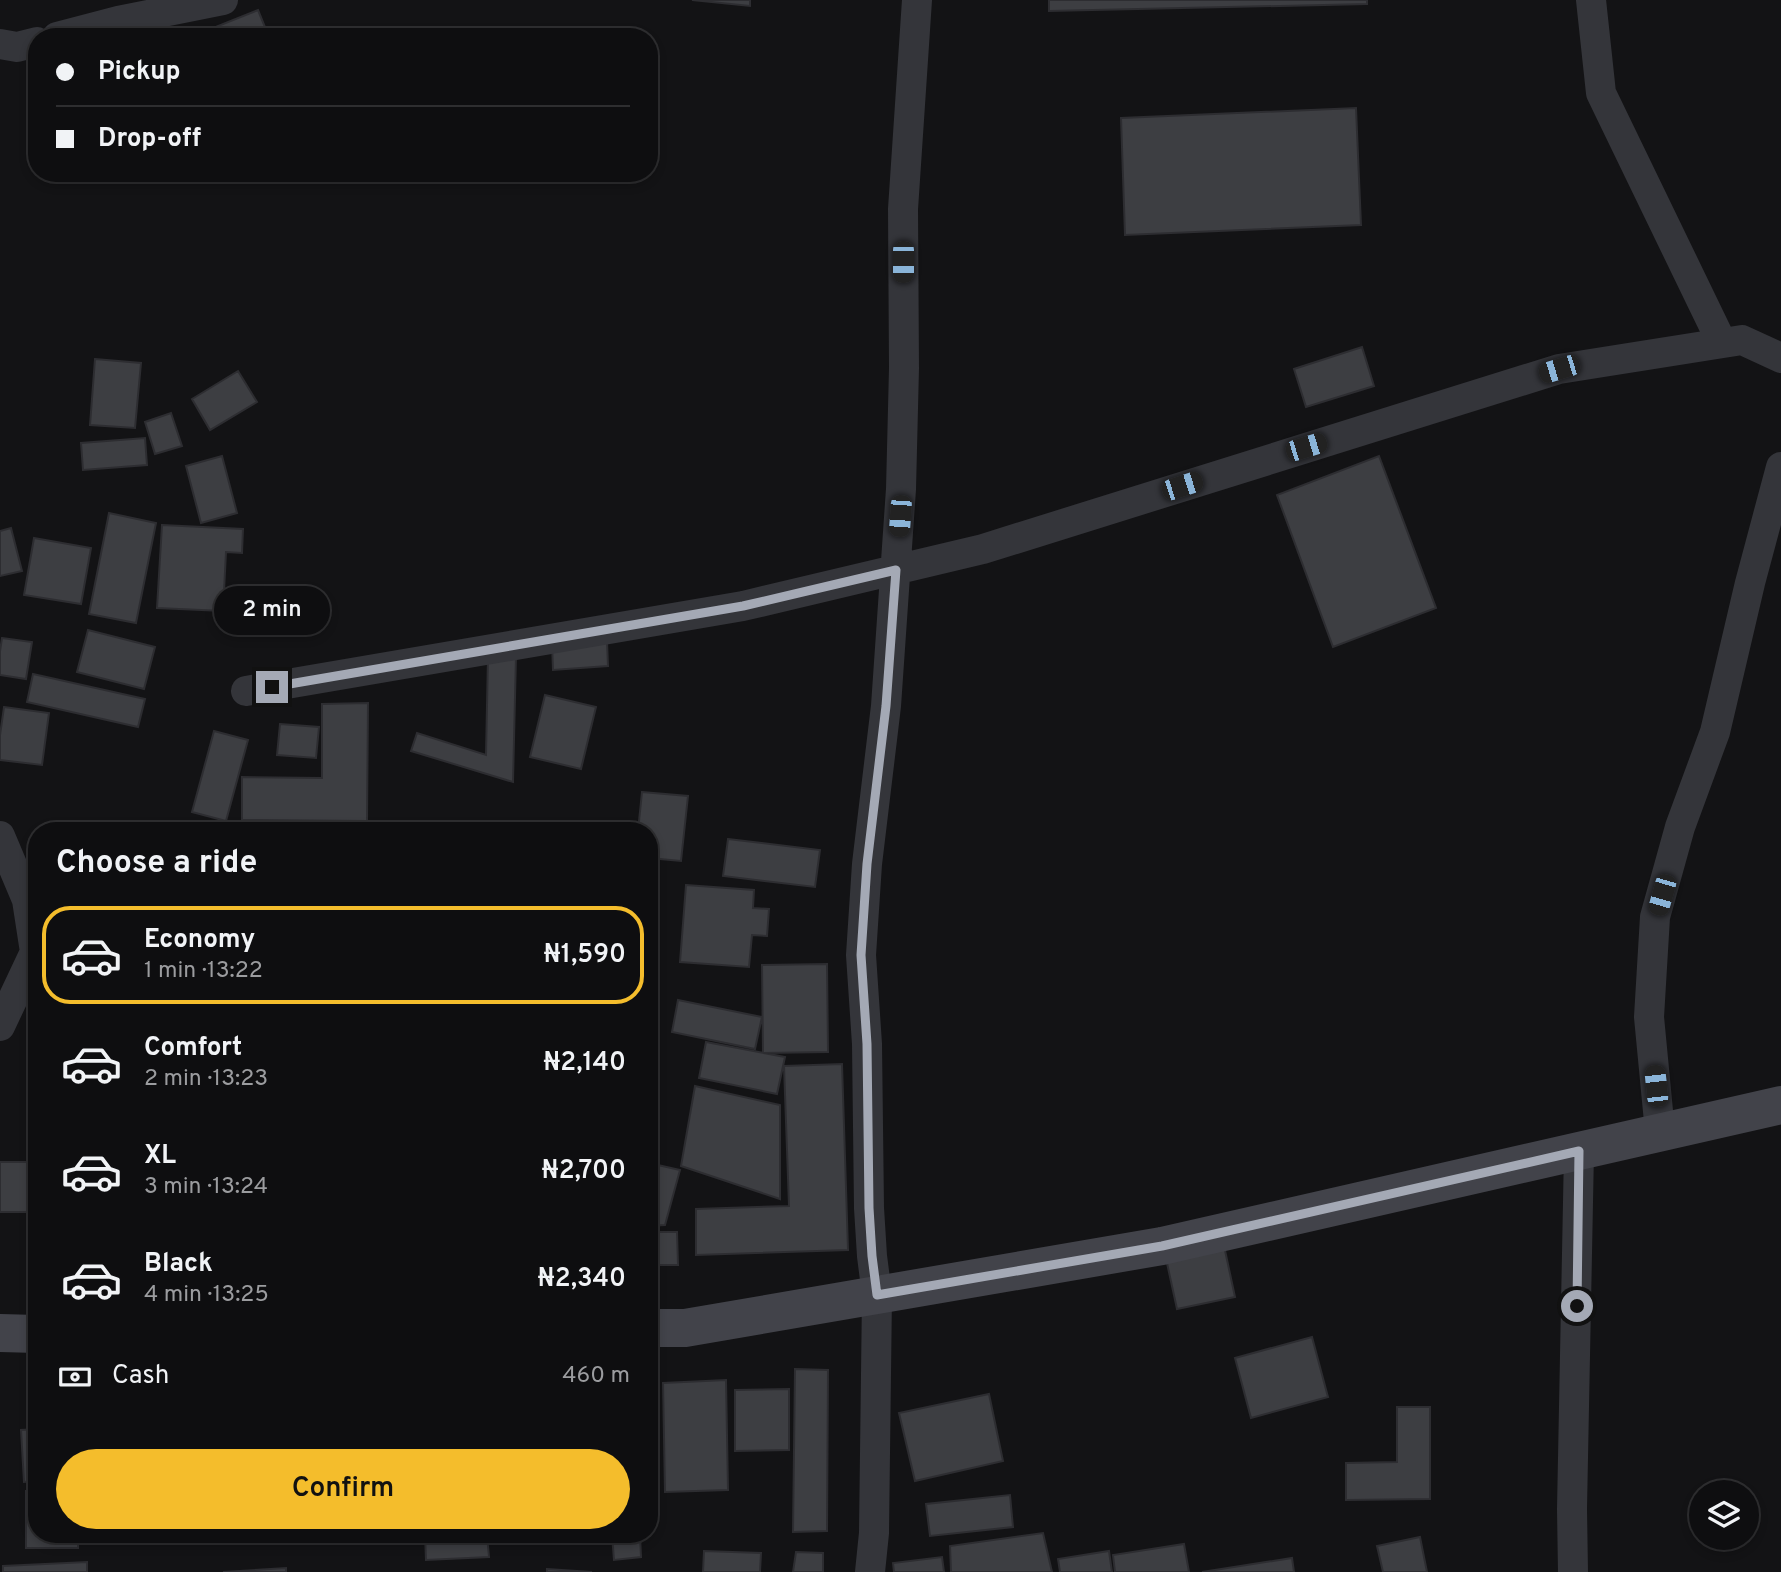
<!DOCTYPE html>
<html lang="en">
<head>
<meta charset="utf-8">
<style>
	:root { --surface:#0e0e10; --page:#1c1c1e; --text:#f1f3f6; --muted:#9b9c9f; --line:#2e2e30; --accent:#f4bd2c }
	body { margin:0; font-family:Overpass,sans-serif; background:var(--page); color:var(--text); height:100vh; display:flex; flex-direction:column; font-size:26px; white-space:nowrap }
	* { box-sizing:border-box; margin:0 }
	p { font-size:23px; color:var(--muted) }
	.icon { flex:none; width:38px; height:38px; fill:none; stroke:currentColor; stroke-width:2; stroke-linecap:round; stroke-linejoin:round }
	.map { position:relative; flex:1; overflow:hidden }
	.sheet { position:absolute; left:28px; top:822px; width:630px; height:721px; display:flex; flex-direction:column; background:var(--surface); border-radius:28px; box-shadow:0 4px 10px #0003,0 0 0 2px var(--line) }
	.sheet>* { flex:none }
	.hud { position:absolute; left:28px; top:28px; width:630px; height:154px; border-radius:28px; box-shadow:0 4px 10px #0003,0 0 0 2px var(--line); display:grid; align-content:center; height:154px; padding:0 28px; background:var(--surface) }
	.buttons { position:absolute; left:1689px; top:1480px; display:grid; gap:14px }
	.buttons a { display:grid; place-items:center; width:70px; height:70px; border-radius:50%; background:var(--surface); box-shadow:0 4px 10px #0003,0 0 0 2px var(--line); font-size:35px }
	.end { position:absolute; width:32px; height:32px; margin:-16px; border:9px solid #a4a9b5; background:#111; box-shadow:0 0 0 4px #111 }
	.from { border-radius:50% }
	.bubble { position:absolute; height:49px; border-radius:24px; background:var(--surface); box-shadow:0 4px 10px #0003,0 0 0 2px var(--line); font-size:23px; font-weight:600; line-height:49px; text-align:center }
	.car { position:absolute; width:21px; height:42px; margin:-21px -10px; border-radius:9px; box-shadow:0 0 5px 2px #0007; background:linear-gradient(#222 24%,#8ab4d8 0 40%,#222 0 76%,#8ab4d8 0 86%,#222 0) }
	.hud b { display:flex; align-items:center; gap:24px; height:66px; font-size:26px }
	.hud b+b { border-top:2px solid var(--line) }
	.hud i { width:18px; height:18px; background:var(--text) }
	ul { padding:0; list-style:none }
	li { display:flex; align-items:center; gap:21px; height:98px; margin:0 14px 10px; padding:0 14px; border:4px solid transparent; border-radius:28px }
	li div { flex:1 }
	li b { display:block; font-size:26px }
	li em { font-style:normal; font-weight:600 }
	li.selected { border-color:var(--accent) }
	li>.icon { width:63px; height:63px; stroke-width:1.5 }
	h2 { padding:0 28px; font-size:32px; line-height:84px }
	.pay { display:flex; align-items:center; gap:18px; height:77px; padding:0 28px; font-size:26px }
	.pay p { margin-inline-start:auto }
	.cta { display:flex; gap:14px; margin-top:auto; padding:14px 28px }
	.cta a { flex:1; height:80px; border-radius:42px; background:var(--accent); color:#111; font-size:28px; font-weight:600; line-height:80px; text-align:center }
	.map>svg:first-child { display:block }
	.building { fill:#3d3e42; stroke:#2d2d31; stroke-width:2 }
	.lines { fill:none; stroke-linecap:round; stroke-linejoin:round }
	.street { stroke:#34353a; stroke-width:30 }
	.secondary { stroke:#42434a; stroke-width:38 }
	.route { stroke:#a4a9b5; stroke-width:9 }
</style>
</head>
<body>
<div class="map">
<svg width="1781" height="1572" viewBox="0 0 1781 1572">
	<rect width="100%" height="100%" fill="#131315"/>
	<path class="building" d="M692,0H750V6Z
		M1049,0H1367V4L1049,11Z
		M258,10L269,37H217L213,28Z
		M1356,108L1361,225L1125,235L1121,118Z
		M1362,347L1374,386L1306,407L1294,369Z
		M95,359L141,363L135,428L90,425Z
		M238,371L257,402L210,430L192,399Z
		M171,413L182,446L155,454L145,422Z
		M145,438L147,465L83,470L81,443Z
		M222,456L237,513L201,523L186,466Z
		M1379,456L1436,608L1333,647L1277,495Z
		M109,513L156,523L136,623L89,614Z
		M162,525L243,529L242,553L226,552L223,611L157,608Z
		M11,528L22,571L0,576V531Z
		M34,538L91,548L81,604L24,595Z
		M88,630L155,647L144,689L77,672Z
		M2,638L32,642L26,679L0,675V651Z
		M607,641L608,666L553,670L552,644Z
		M488,656H516L513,782L411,751L417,733L486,755Z
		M33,674L145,699L138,727L27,702Z
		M545,695L596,707L581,769L530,757Z
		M368,703L367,821L242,820V777L322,778V704Z
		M4,707L49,713L42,765L0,760V735Z
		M280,724L319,727L316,758L277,755Z
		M214,731L248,740L226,821L192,812Z
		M642,792L688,796L681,861L649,858V831H638Z
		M397,826H518V831H397Z
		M728,839L820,850L815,887L723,876Z
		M686,885L754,890L753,908L769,909L767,936L752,935L749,967L680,962Z
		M827,964L828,1052L763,1053L762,965Z
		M678,1000L762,1017L755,1049L672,1032Z
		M706,1042L785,1057L777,1094L699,1078Z
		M842,1064L848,1250L696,1255V1209L789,1206L784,1066Z
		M695,1086L780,1105V1199L681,1166Z
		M0,1162H30L29,1212H0Z
		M649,1163L680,1170L665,1225L649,1226Z
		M649,1232H677L678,1265H649Z
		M1223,1241L1235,1297L1177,1309L1165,1254Z
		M1312,1337L1328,1397L1251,1418L1235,1358Z
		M795,1369L828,1370L827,1531L793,1532Z
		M726,1380L728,1490L665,1492L663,1383Z
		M789,1389V1450L735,1451V1390Z
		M989,1394L1003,1461L915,1481L899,1413Z
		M1397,1407H1430V1499L1346,1500V1463L1397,1462Z
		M37,1429V1481L24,1482L21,1430Z
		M26,1491H37V1535H78V1548H26Z
		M1010,1495L1013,1527L930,1536L926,1504Z
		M1043,1533L1052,1572H951L950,1546Z
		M344,1535H398V1539L345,1544Z
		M425,1535H487L489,1557L426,1560Z
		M563,1535H601V1541L563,1542Z
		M612,1535H640L641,1557L614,1560Z
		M1420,1537L1427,1572H1383L1377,1546Z
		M1184,1544L1189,1572H1115L1113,1555Z
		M704,1551L761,1553L760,1572H703Z
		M1109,1551L1112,1572H1060L1058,1559Z
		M796,1552L823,1553V1572H793Z
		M942,1557L944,1572H894L893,1563Z
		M1292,1558L1294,1572H1202Z
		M87,1562V1572H3V1566Z
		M286,1568V1572H223Z
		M547,1569L592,1572H547Z"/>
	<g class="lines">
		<path class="street" d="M1591,0L1601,93L1722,343
			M57,37L118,21L223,0
			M0,44L17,47L37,42
			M246,691L743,606L983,549L1559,369L1742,340L1781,358
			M0,836L27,900L35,952L0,1026
			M1660,1132L1649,1017L1655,917L1680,827L1715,732L1750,583L1781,467
			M870,1572L874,1533L877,1295L872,1256L869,1208L867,1044L861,955L867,864L886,706L901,489L904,368L903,209L917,0
			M1573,1572L1572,1509L1579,1151"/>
		<path class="secondary" d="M649,1328H685L1162,1246L1781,1105
			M0,1333L37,1334"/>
	</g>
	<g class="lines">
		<path class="route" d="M272,687L743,606L896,570L886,706L867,864L861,955L867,1044L869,1208L872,1256L877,1295L1162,1246L1579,1151L1577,1306"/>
	</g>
</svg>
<div class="buttons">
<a><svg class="icon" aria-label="layers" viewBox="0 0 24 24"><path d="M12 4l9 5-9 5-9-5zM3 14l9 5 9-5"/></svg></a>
</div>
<i class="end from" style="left:1577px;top:1306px"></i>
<i class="end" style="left:272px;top:687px"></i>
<div class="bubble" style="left:214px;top:586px;width:116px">2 min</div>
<i class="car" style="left:903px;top:262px;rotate:180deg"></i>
<i class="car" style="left:1559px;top:369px;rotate:253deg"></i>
<i class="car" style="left:1306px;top:447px;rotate:73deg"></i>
<i class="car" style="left:1182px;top:486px;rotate:72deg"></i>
<i class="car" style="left:900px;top:516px;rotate:184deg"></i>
<i class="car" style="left:1662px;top:895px;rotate:196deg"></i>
<i class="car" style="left:1656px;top:1086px;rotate:354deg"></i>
<div class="hud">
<b><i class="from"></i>Pickup</b>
<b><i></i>Drop-off</b>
</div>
<section class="sheet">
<h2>Choose a ride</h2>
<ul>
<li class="selected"><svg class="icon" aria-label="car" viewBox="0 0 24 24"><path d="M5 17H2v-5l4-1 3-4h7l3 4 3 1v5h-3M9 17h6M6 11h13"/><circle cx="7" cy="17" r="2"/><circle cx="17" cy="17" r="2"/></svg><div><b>Economy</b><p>1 min · 13:22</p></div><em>₦1,590</em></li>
<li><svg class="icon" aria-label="car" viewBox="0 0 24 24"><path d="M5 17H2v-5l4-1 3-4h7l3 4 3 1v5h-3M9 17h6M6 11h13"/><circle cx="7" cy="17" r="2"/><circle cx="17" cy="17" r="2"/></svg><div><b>Comfort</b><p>2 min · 13:23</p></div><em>₦2,140</em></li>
<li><svg class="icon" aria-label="car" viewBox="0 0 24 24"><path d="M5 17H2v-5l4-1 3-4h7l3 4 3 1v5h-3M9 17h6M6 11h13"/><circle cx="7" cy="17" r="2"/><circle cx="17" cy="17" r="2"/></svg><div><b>XL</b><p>3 min · 13:24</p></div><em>₦2,700</em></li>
<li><svg class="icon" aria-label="car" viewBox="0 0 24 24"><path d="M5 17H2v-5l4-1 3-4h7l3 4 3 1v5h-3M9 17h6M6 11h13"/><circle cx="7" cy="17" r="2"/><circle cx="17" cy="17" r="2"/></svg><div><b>Black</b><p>4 min · 13:25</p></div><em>₦2,340</em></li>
</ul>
<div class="pay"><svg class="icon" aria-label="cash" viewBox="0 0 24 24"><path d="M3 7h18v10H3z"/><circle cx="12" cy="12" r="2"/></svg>Cash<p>460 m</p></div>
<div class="cta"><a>Confirm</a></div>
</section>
</div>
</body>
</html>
